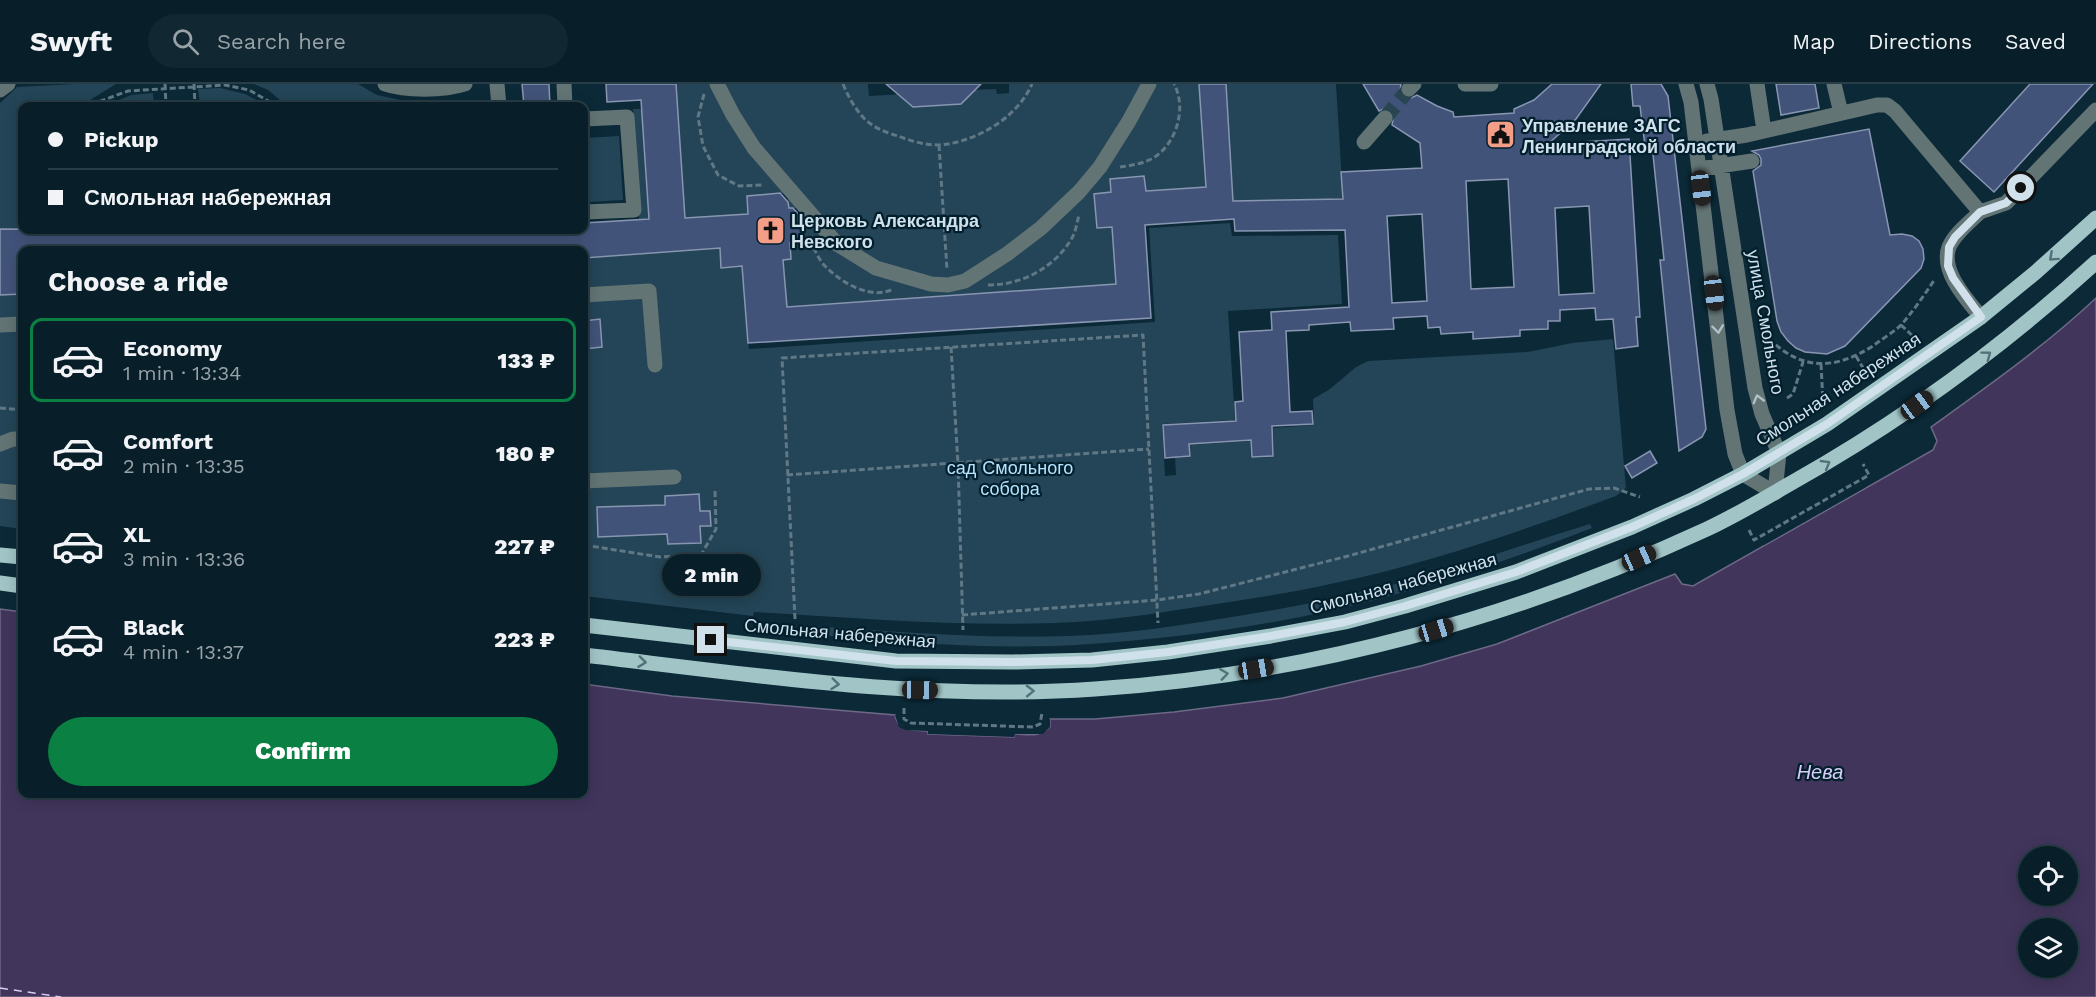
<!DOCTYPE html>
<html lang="en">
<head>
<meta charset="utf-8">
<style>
	:root { --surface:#081f29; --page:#112731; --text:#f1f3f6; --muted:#98a2a8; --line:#293d46; --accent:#0b8043 }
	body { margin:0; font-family:"Work Sans",sans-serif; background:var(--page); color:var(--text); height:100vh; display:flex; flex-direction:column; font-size:22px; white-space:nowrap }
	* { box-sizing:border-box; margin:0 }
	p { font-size:20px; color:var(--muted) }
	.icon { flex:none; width:33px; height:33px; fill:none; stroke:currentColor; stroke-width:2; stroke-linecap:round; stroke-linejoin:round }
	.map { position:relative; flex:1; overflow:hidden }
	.sheet { position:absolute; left:18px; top:162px; width:570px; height:552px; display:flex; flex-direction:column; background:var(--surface); border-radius:12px; box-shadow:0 3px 15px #0003,0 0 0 2px var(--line) }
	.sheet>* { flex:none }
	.top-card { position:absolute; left:18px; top:18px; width:570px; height:132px; border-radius:12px; box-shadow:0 3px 15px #0003,0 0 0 2px var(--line); display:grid; align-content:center; height:132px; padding:0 30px; background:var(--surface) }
	.fabs { position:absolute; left:2018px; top:762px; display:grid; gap:12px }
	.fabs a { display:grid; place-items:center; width:60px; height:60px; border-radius:50%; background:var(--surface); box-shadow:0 3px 15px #0003,0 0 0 2px var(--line); font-size:30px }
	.end { position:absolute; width:27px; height:27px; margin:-14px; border:8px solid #d1e1eb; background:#111; box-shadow:0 0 0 3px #111 }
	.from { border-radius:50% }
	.bubble { position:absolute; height:42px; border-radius:21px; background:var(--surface); box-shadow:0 3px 15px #0003,0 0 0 2px var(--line); font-size:20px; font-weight:800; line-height:42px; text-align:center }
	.car { position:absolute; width:18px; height:36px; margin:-18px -9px; border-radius:8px; box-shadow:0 0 4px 2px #0007; background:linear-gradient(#222 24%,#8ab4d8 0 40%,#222 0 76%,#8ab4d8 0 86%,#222 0) }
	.top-card b { display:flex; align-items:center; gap:21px; height:57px; font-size:22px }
	.top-card b+b { border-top:2px solid var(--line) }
	.top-card i { width:15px; height:15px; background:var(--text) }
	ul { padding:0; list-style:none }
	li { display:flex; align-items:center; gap:18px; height:84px; margin:0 12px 9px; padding:0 18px; border:3px solid transparent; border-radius:12px }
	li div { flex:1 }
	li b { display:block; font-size:22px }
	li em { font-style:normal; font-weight:800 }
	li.active { border-color:var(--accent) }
	li>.icon { width:54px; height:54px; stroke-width:1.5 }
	h2 { padding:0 30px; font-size:27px; line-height:72px }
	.cta { display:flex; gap:12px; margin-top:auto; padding:12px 30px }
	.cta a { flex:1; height:69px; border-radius:36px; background:var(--accent); color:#fff; font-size:24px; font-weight:800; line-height:69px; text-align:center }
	header { display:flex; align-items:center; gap:36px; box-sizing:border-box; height:84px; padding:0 30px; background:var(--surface); border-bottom:2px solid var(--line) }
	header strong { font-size:28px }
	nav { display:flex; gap:33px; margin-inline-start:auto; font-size:21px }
	.search { width:420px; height:54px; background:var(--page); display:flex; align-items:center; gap:15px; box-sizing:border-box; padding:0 21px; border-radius:33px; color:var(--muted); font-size:22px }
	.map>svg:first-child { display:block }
	.green { fill:#234557 }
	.water { fill:#42355c; stroke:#6d6987; stroke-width:1.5; fill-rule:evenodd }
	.pier { fill:#0b2937 }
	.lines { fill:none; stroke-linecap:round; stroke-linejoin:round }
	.ferry { stroke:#d9cdf7; stroke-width:1.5; stroke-dasharray:8 6; stroke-linecap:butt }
	.building { fill:#42537a; stroke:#8996b2; stroke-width:1.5; fill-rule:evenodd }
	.minor-tunnel { stroke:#294552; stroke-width:15; stroke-dasharray:15 8; stroke-linecap:butt }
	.path { stroke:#607885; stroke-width:3; stroke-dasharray:6 3; stroke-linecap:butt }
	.minor { stroke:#637475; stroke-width:15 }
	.major { stroke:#a1c4c6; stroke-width:15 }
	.oneway { stroke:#52727a }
	.oneway2 { stroke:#b0c0c8 }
	.route { stroke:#d1e1eb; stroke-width:8 }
	.labels { text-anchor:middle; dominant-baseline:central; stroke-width:4.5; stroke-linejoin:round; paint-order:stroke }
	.poi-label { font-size:18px; font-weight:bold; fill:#d1e1eb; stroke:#021f2d; text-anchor:start }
	.street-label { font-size:18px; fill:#d1e1eb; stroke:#021f2d }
	.park-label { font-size:18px; fill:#b6e2fc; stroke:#021f2d }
	.water-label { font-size:20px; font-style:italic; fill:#d9cdf7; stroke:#021f2d }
</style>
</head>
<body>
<header>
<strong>Swyft</strong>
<div class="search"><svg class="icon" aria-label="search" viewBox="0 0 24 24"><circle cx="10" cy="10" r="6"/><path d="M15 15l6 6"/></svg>Search here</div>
<nav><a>Map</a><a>Directions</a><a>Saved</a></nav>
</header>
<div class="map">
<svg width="2096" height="913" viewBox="0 0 2096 913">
	<rect width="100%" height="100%" fill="#0b2937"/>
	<path class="green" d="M76,0H116L80,22H22V144L0,145V19L17,3Z
		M254,0H358L377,11L410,18V22H287L268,6Z
		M676,0H868L869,12L903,10V15L913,23L961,20L970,11V6L996,5L997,10L1009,9V0H1199L1206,103L1146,107L1144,92L1111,95V108L1094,110L1097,144L1112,143L1116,200L787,223L783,176L790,159L802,158L800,124H789L787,109L747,112L748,130L685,134Z
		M1226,0H1336L1343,115L1233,117Z
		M220,4L245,10L268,22H200L198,5Z
		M153,9L154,22H106L131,11Z
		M633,25H642L649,134L639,135Z
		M619,52L623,116L589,118L585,54Z
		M1230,139L1232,152L1338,151L1342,220L1228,227L1235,336L1162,340L1165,392L1176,391L1175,374L1191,373L1190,361L1250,357L1251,374L1274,373L1273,344L1314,341L1313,315L1330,305L1356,283L1368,277L1528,268L1572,259L1613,255L1626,404L1616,412C1524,446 1431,479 1335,499C1294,508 1252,515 1210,521C1170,527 1129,534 1089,537C977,545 865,534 754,528L753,532L584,512V174L720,164L721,183L742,182L749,265L1155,238L1149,144Z
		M22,210V445L0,442V211Z
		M1590,440L1592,444C1530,468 1468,490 1404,508C1303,537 1196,553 1091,560C994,567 895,558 798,549L799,541C895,548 993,556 1089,551C1129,549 1168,543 1207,537C1273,527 1338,515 1403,498C1466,481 1528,459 1590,440Z"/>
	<path class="water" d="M2096,214V913H0V525L22,528V710H584V600L672,612L895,631C898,648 914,646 928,647V650L1014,653V650C1029,650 1039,654 1050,643V635H1095L1174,628L1283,614L1421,582L1497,560L1675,490L1682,500L1693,502L1933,366L1937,357L1931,343C1988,302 2045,262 2096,214ZM2028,772H2067V812H2028ZM2028,844H2067V884H2028Z"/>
	<path class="pier" d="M1865,400L1866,403L1764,461L1762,459Z
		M895,631H898L901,641L906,643L929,644L931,647L1011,650L1014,647H1042L1047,642V636L1050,635V643L1043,650H1015L1014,653L928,650V647L905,646L899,643Z"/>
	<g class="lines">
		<path class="ferry" d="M0,904L61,913"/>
	</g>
	<path class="building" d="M522,0H549L550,22H524Z
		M606,0H676L685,134L748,130L747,112L780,109L788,118L789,124H793L800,132L802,158L790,159L791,175L783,176L787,223L1116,200L1112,143L1097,144L1094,110L1111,108L1110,95L1144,92L1146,107L1206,103L1199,0H1226L1233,117L1343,115L1341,88L1422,84L1420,59L1392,41L1394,31L1391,26L1386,24L1379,27L1363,0H1401L1400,7L1403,12L1411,14L1417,11L1437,22L1453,28L1454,33L1514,29V25L1534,16L1552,0H1601L1576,35L1548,60L1629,55L1640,233H1636L1638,262L1616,265L1613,235L1596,236L1595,224L1560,226V237H1548V245L1520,246V252L1473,255V248L1441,250L1440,243L1428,244L1427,232L1393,234L1394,245L1351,247L1350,238L1309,241V246L1286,247L1290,328L1312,327L1313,340L1272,342L1273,372L1252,373L1251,356L1189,360L1190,372L1165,374L1163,341L1236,337L1235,318L1243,317L1239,248L1272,246L1271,228L1349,223L1345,146L1235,147L1234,135L1145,141L1151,234L748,259L742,182L721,184L720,164L584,174V166H22V210L0,211V145L584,146V139L649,135L641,16L607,18ZM1508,95L1514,203L1471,205L1466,97ZM1589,122L1594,209L1559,211L1555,124ZM1422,130L1427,217L1392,219L1387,132Z
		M886,0H981L961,20L913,23Z
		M1631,0H1661L1668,12L1706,345L1702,353L1679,367L1660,176H1664L1652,61L1645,62L1640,22H1633Z
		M1776,0H1815L1819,24L1781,31Z
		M2030,0H2093L1994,108L1960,77Z
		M1869,45L1890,151L1902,150L1912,152L1919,157L1923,165L1924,175L1921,184L1845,262L1827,270L1805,268L1796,264L1788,257L1781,248L1777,237L1753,87L1761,81V75L1759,71L1752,67Z
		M600,235L602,263L584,265V237Z
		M1650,367L1657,379L1632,394L1625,382Z
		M699,410L700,427H710L711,442H700L701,459L668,460L667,450L598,453L597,423L665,421V412Z"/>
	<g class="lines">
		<path class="minor-tunnel" d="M1385,34L1409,5"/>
		<path class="path" d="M165,0L166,22
			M194,0L195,22
			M843,0C848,12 854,23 862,32C871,43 885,48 898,52C913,58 932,63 948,60C982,54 1018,32 1032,0
			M704,10L698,33L703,62L718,91L739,102L764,101
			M92,22L98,18L128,7L225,1L249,6L277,22
			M939,61L947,186
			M1120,83C1134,81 1149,79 1160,69C1178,53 1186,22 1174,0
			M811,155C813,163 818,174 824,181C839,197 870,217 893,205
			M988,201C1023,201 1055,183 1072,154C1076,147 1077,138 1079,131
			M1901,241L1916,255
			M1769,255C1803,287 1834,286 1873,262C1882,255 1894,248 1902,240C1914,226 1925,210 1935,195
			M951,263L958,380L963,546
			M1856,272L1866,289
			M1821,280L1823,318
			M1787,314L1793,310L1803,278
			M0,324L22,326
			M787,391L1149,365
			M1749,446L1754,456L1869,391L1863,380
			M584,461L660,473L701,471L716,445L715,407
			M962,531L1157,516L1199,510L1348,472L1589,405L1614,404L1640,413
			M795,535L782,274L1143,251L1158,539
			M904,624V635L911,639L1033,643L1040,640L1042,629"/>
		<path class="minor" d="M385,0C405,7 444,7 465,0
			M497,0L499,22
			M564,0L565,22
			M717,0L733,31L754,64L837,160L876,184L931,200L948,201L965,197L1007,170L1041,144L1079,108L1100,83L1129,37L1149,0
			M1465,0H1491
			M1686,0L1691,18L1727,326L1735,370L1743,390L1775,409L1779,369L1762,330L1755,304L1711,15L1707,0
			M1757,0L1764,47
			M1834,0L1841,29
			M1409,5L1414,0
			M0,6L8,0
			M584,35L627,33L634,126L584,128
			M1707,57L1747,51L1877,21H1887L1895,27L1980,128C1970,138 1955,149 1949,163C1940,187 1967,216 1981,233
			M1364,58L1385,34
			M1699,85L1752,77
			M1980,128L2006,119L2096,26
			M584,211L649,207L655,281
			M0,241L22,240
			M0,360L13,355H22
			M584,397L674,393
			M0,407L22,409"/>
		<path class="major" d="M0,471L22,473
			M0,499L22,502
			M584,541L896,577L1013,578L1092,576L1168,568L1271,552L1345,538L1405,522L1516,488L1632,443L1694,415L1743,390L1827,340L1981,233L2036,188L2096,134
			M584,571C753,591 924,617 1095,605C1307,591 1515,534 1707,445C1737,431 1765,414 1793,398C1903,336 2003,263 2096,178"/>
	</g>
	<defs><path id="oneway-chevron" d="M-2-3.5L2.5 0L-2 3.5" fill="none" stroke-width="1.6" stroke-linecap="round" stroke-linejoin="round" transform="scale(1.5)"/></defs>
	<g class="oneway">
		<use href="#oneway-chevron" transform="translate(2053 173) rotate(138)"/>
		<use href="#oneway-chevron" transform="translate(1987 271) rotate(-37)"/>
		<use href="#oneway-chevron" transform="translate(1826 380) rotate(-30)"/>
		<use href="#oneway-chevron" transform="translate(642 578) rotate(7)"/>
		<use href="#oneway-chevron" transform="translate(1224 590) rotate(-8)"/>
		<use href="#oneway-chevron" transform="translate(835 600) rotate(6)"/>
		<use href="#oneway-chevron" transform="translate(1030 607) rotate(-1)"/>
	</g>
	<g class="oneway2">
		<use href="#oneway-chevron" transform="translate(1718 245) rotate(83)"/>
		<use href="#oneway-chevron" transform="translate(1758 315) rotate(-105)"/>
	</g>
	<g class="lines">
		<path class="route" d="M711,556L896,577L1013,578L1092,576L1168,568L1271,552L1345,538L1405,522L1516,488L1632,443L1694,415L1743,390L1827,340L1981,233L1953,194L1948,182L1949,163L1955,153L1980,128L2006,119L2021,104"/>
	</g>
	<defs>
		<symbol id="civic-square" viewBox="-11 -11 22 22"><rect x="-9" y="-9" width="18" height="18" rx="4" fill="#f49e88" stroke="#021f2d"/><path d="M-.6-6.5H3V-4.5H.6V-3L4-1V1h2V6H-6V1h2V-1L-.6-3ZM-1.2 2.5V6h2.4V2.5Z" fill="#111"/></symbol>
		<symbol id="church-square" viewBox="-11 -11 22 22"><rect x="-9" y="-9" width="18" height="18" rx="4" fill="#f49e88" stroke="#021f2d"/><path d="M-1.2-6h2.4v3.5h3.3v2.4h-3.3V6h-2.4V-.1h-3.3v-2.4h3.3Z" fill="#111"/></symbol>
	</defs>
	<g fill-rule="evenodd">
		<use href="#civic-square" x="1484" y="34" width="33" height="33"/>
		<use href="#church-square" x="754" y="130" width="33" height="33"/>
	</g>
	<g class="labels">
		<g class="poi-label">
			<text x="1522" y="41">Управление ЗАГС<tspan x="1522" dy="21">Ленинградской области</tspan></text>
			<text x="791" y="136">Церковь Александра<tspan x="791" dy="21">Невского</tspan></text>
		</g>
		<g class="street-label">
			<text transform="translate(1766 238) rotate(80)">улица Смольного</text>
			<text transform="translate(1838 305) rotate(-33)">Смольная набережная</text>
			<text transform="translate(1403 499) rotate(-15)">Смольная набережная</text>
			<text transform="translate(840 549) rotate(5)">Смольная набережная</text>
		</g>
		<g class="park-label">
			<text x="1010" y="383">сад Смольного<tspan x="1010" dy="21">собора</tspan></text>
		</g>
		<g class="water-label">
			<text x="1820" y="688">Нева</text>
		</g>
	</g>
</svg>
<div class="fabs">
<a><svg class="icon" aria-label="locate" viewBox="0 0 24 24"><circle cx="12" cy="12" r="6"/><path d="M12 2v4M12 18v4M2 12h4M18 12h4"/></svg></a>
<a><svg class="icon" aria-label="layers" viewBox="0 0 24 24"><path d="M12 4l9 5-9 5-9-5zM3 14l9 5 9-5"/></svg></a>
</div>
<i class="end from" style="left:2021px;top:104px"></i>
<i class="end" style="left:711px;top:556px"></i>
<div class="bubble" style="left:662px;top:470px;width:99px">2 min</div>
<i class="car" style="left:1701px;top:104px;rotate:173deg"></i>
<i class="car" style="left:1714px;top:209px;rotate:173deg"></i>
<i class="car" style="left:1917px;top:321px;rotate:54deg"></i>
<i class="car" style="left:1639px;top:474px;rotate:66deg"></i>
<i class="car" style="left:1436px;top:546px;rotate:73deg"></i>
<i class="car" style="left:1256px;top:585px;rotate:81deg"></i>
<i class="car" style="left:920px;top:606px;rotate:91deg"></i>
<div class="top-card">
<b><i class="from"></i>Pickup</b>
<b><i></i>Смольная набережная</b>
</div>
<section class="sheet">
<h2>Choose a ride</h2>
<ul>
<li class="active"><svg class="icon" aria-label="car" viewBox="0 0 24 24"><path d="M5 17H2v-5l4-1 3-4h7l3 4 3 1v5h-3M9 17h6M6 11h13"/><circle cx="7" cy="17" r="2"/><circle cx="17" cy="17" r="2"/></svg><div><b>Economy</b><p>1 min · 13:34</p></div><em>133 ₽</em></li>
<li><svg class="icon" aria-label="car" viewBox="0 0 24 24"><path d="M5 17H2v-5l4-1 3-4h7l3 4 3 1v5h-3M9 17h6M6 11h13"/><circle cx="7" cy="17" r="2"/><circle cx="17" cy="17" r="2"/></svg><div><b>Comfort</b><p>2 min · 13:35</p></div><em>180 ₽</em></li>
<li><svg class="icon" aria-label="car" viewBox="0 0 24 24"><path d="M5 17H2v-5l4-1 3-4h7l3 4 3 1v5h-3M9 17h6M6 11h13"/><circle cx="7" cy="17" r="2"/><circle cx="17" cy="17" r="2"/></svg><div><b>XL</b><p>3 min · 13:36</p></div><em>227 ₽</em></li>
<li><svg class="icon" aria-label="car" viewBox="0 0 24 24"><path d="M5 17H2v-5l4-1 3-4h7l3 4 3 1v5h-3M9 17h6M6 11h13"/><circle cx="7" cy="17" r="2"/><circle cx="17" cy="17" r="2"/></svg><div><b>Black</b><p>4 min · 13:37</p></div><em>223 ₽</em></li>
</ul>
<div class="cta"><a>Confirm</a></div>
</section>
</div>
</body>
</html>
